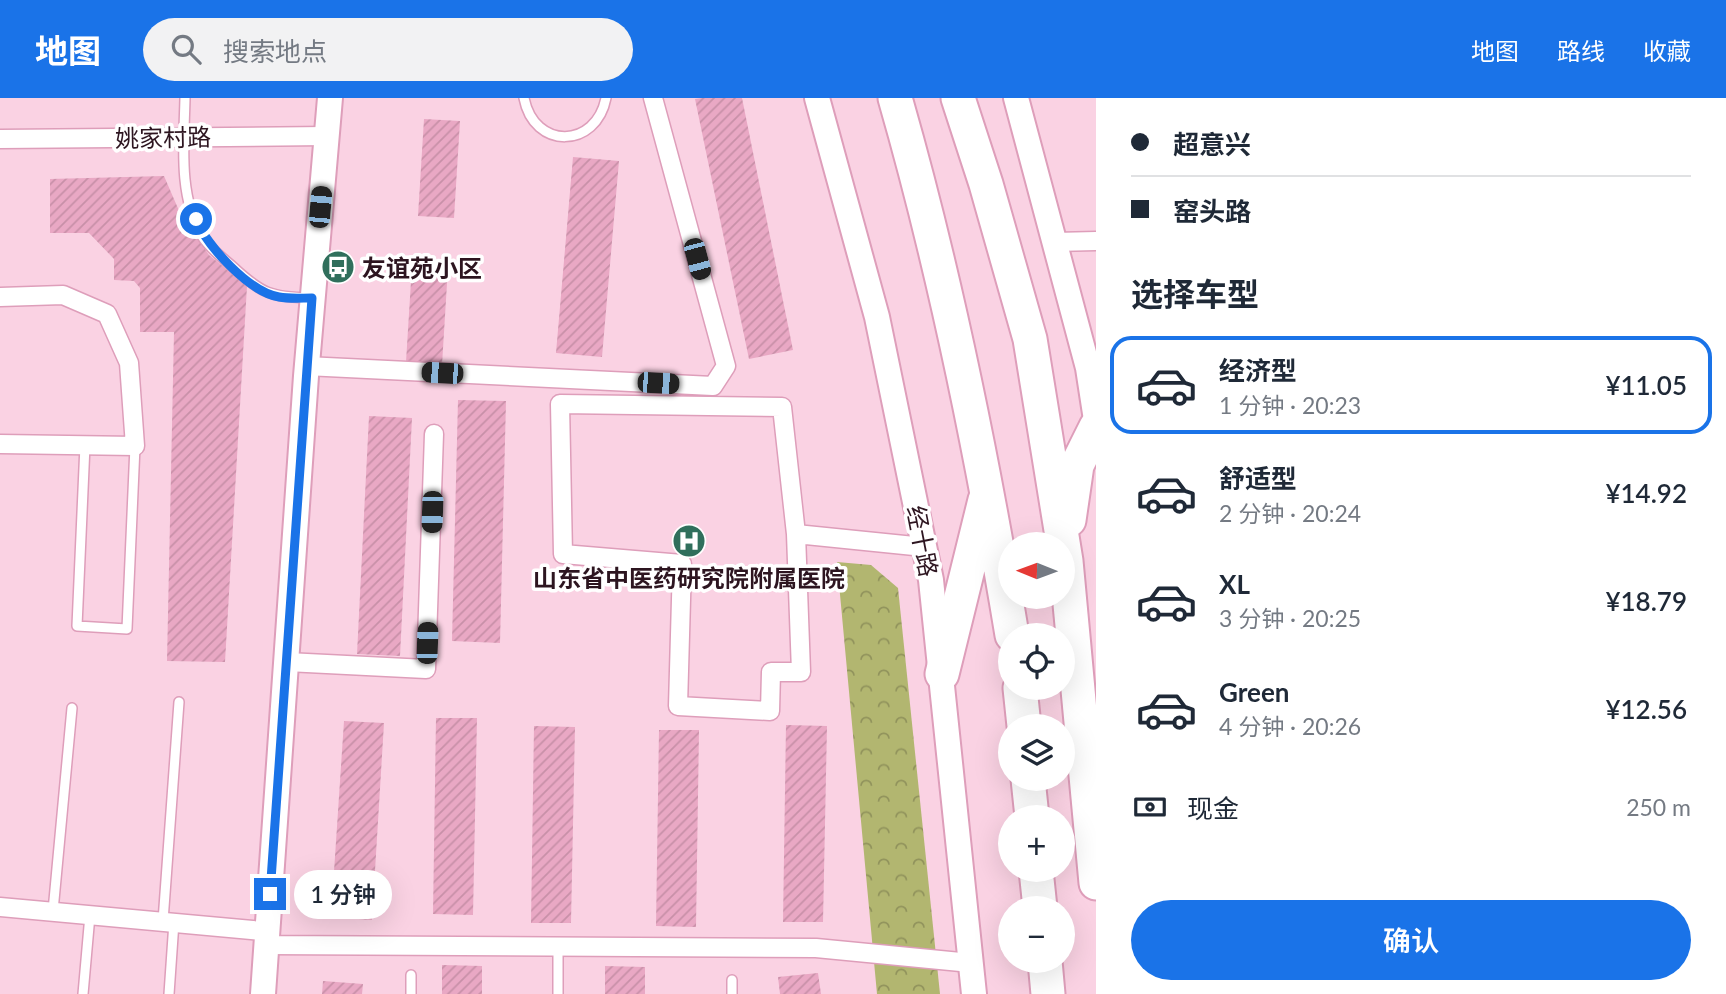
<!DOCTYPE html>
<html lang="zh">
<head>
<meta charset="utf-8">
<style>
	:root { --surface:#fff; --page:#f2f2f3; --text:#1f2937; --muted:#747a83; --line:#e0e1e3; --accent:#1a73e8 }
	body { margin:0; font-family:Lato,"Noto Sans SC",sans-serif; background:var(--page); color:var(--text); height:100vh; display:flex; flex-direction:column; font-size:26px; white-space:nowrap }
	* { box-sizing:border-box; margin:0 }
	p { font-size:23px; color:var(--muted) }
	.icon { flex:none; width:38px; height:38px; fill:none; stroke:currentColor; stroke-width:2; stroke-linecap:round; stroke-linejoin:round }
	.map { position:relative; flex:1; overflow:hidden }
	.drawer { display:flex; flex-direction:column; background:var(--surface); width:630px }
	.drawer>* { flex:none }
	.banner { display:grid; align-content:center; height:154px; padding:0 35px; background:var(--surface) }
	.needle { width:46px; rotate:271deg }
	.controls { position:absolute; left:998px; top:434px; display:grid; gap:14px }
	.controls a { display:grid; place-items:center; width:77px; height:77px; border-radius:50%; background:var(--surface); box-shadow:0 7px 28px #0002; font-size:35px }
	.end { position:absolute; width:32px; height:32px; margin:-16px; border:9px solid #1a73e8; background:#fff; box-shadow:0 0 0 4px #fff }
	.from { border-radius:50% }
	.bubble { position:absolute; height:49px; border-radius:24px; background:var(--surface); box-shadow:0 7px 28px #0002; font-size:23px; font-weight:600; line-height:49px; text-align:center }
	.car { position:absolute; width:21px; height:42px; margin:-21px -10px; border-radius:9px; box-shadow:0 0 5px 2px #0007; background:linear-gradient(#222 24%,#8ab4d8 0 40%,#222 0 76%,#8ab4d8 0 86%,#222 0) }
	.banner b { display:flex; align-items:center; gap:24px; height:66px; font-size:26px }
	.banner b+b { border-top:2px solid var(--line) }
	.banner i { width:18px; height:18px; background:var(--text) }
	ul { padding:0; list-style:none }
	li { display:flex; align-items:center; gap:21px; height:98px; margin:0 14px 10px; padding:0 21px; border:4px solid transparent; border-radius:21px }
	li div { flex:1 }
	li b { display:block; font-size:26px }
	li em { font-style:normal; font-weight:600 }
	li.active { border-color:var(--accent) }
	li>.icon { width:63px; height:63px; stroke-width:1.5 }
	h2 { padding:0 35px; font-size:32px; line-height:84px }
	.pay { display:flex; align-items:center; gap:18px; height:77px; padding:0 35px; font-size:26px }
	.pay p { margin-inline-start:auto }
	.action { display:flex; gap:14px; margin-top:auto; padding:14px 35px }
	.action a { flex:1; height:80px; border-radius:42px; background:var(--accent); color:#fff; font-size:28px; font-weight:600; line-height:80px; text-align:center }
	header { display:flex; align-items:center; gap:42px; box-sizing:border-box; height:98px; padding:0 35px; background:var(--accent); color:#fff }
	header strong { font-size:33px }
	nav { display:flex; gap:38px; margin-inline-start:auto; font-size:24px }
	.search { width:490px; height:63px; background:var(--page); display:flex; align-items:center; gap:18px; box-sizing:border-box; padding:0 24px; border-radius:38px; color:var(--muted); font-size:26px }
	main { display:flex; flex:1; min-height:0 }
	.map>svg:first-child { display:block }
	.forest { fill:url(#forest-crowns) }
	.building { fill:url(#building-hatch) }
	.lines { fill:none; stroke-linecap:round; stroke-linejoin:round }
	.lane-casing { stroke:#de9eba; stroke-width:12 }
	.street-casing { stroke:#de9eba; stroke-width:21 }
	.secondary-casing { stroke:#de9eba; stroke-width:28 }
	.highway-casing { stroke:#de9eba; stroke-width:37 }
	.lane { stroke:#fff; stroke-width:9 }
	.street { stroke:#fff; stroke-width:18 }
	.secondary { stroke:#fff; stroke-width:24 }
	.highway { stroke:#fff; stroke-width:33 }
	.route { stroke:#1a73e8; stroke-width:9 }
	.labels { text-anchor:middle; dominant-baseline:central; stroke-width:7; stroke-linejoin:round; paint-order:stroke }
	.street-label { font-size:24px; fill:#2d1520; stroke:#fff }
	.poi-label { font-size:24px; font-weight:bold; fill:#2d1520; stroke:#fff; text-anchor:start }
</style>
</head>
<body>
<header>
<strong>地图</strong>
<div class="search"><svg class="icon" aria-label="search" viewBox="0 0 24 24"><circle cx="10" cy="10" r="6"/><path d="M15 15l6 6"/></svg>搜索地点</div>
<nav><a>地图</a><a>路线</a><a>收藏</a></nav>
</header>
<main>
<div class="map">
<svg width="1096" height="896" viewBox="0 0 1096 896">
	<defs>
		<pattern id="forest-crowns" width="20" height="18" patternUnits="userSpaceOnUse" patternTransform="scale(1.75)"><rect width="20" height="18" fill="#b2b670"/><path d="M2 6a3 3 0 1 1 6 0M12 15a3 3 0 1 1 6 0" fill="none" stroke="#91935c"/></pattern>
		<pattern id="building-hatch" width="6" height="6" patternUnits="userSpaceOnUse" patternTransform="scale(1.75)"><rect width="6" height="6" fill="#e9a8c4"/><path d="M-1 1l2-2M0 6l6-6M5 7l2-2" fill="none" stroke="#c890a8"/></pattern>
	</defs>
	<rect width="100%" height="100%" fill="#fad2e3"/>
	<path class="forest" d="M837,464L871,467L898,490L940,896H877Z"/>
	<path class="building" d="M702,0H742L793,252L749,261L695,1Z
		M424,21L460,23L454,120L418,118Z
		M573,59L619,63L602,259L556,255Z
		M164,78L180,115L209,157L247,188L225,564L167,563L174,234H140V190L134,183L114,182V161L89,135H50V81Z
		M412,167L448,169L442,267L406,264Z
		M458,302L506,303L500,545L452,543Z
		M369,318L412,320L400,558L357,556Z
		M436,620H477L473,817L433,816Z
		M344,623L384,625L372,822L331,819Z
		M786,627L827,628L823,824H783Z
		M534,628L575,629L571,825H531Z
		M659,632H699L696,829L656,828Z
		M442,867L482,868V896H442Z
		M605,868L645,869V896H605Z
		M818,875L821,896H780L778,879Z
		M323,883L363,886L362,896H322Z"/>
	<g class="lines">
		<defs>
			<path id="lane" d="M185,0C184,45 178,98 202,138C209,150 223,160 233,169C262,196 271,199 310,200
				M524,0C534,52 596,51 606,0
				M85,347L77,528L127,531L135,348
				M53,813L72,610
				M163,823L179,604
				M83,896L90,817
				M169,896L174,824
				M411,896V877
				M558,896V849
				M732,896V882"/>
			<path id="street" d="M0,41L327,38
				M1055,144L1096,143
				M0,199L63,197L107,216L129,265L135,348L0,346
				M306,268L713,288L726,268L653,0
				M796,436L801,574H771L770,613L678,608L682,466L563,456L560,306L782,309L796,436L924,449
				M287,564L426,571L434,336
				M0,809L263,833
				M267,847L816,850L971,865"/>
			<path id="secondary" d="M817,0L877,219L931,482L974,896
				M1016,0L1088,270L1096,322
				M263,896L306,278L330,0"/>
			<path id="highway" d="M895,0C946,177 982,356 1012,537
				M958,0L986,86L1030,241L1066,463L1096,785
				M1069,422L1077,367L1096,329
				M942,576L985,402
				M1020,590L1024,628
				M1028,681L1032,719
				M1036,772L1040,810
				M1045,863L1048,896"/>
		</defs>
		<use href="#lane" class="lane-casing"/>
		<use href="#street" class="street-casing"/>
		<use href="#secondary" class="secondary-casing"/>
		<use href="#highway" class="highway-casing"/>
		<use href="#lane" class="lane"/>
		<use href="#street" class="street"/>
		<use href="#secondary" class="secondary"/>
		<use href="#highway" class="highway"/>
	</g>
	<g class="lines">
		<path class="route" d="M196,121C206,147 249,194 279,199C289,201 301,200 312,200L270,796"/>
	</g>
	<defs>
		<symbol id="bus-disc" viewBox="-11 -11 22 22"><circle r="9.5" fill="#306f5c" stroke="#fff"/><path d="M-5-6H5V4H4V6H2V4H-2V6H-4V4H-5ZM-3.5-4V0h7V-4ZM-3.5 1.2v1.5H-2V1.2ZM2 1.2v1.5H3.5V1.2Z" fill="#fff"/></symbol>
		<symbol id="hospital-disc" viewBox="-11 -11 22 22"><circle r="9.5" fill="#306f5c" stroke="#fff"/><path d="M-5-5h3v3.5h4V-5h3V5h-3V1.5h-4V5h-3Z" fill="#fff"/></symbol>
	</defs>
	<g fill-rule="evenodd">
		<use href="#bus-disc" x="319" y="150" width="38" height="38"/>
		<use href="#hospital-disc" x="670" y="424" width="38" height="38"/>
	</g>
	<g class="labels">
		<g class="street-label">
			<text transform="translate(163 39) rotate(-1)">姚家村路</text>
			<text transform="translate(923 443) rotate(79)">经十路</text>
		</g>
		<g class="poi-label">
			<text x="362" y="169">友谊苑小区</text>
			<text x="689" y="479" text-anchor="middle">山东省中医药研究院附属医院</text>
		</g>
	</g>
</svg>
<div class="controls">
<a><svg class="needle" viewBox="-14 -14 28 28"><path d="M0-13l5 13h-10z" fill="#e53935"/><path d="M0 13l5-13h-10z" fill="#747a83"/></svg></a>
<a><svg class="icon" aria-label="locate" viewBox="0 0 24 24"><circle cx="12" cy="12" r="6"/><path d="M12 2v4M12 18v4M2 12h4M18 12h4"/></svg></a>
<a><svg class="icon" aria-label="layers" viewBox="0 0 24 24"><path d="M12 4l9 5-9 5-9-5zM3 14l9 5 9-5"/></svg></a>
<a>+</a>
<a>−</a>
</div>
<i class="end from" style="left:196px;top:121px"></i>
<i class="end" style="left:270px;top:796px"></i>
<div class="bubble" style="left:294px;top:772px;width:98px">1 分钟</div>
<i class="car" style="left:320px;top:109px;rotate:5deg"></i>
<i class="car" style="left:697px;top:161px;rotate:165deg"></i>
<i class="car" style="left:442px;top:275px;rotate:273deg"></i>
<i class="car" style="left:658px;top:285px;rotate:93deg"></i>
<i class="car" style="left:432px;top:414px;rotate:182deg"></i>
<i class="car" style="left:427px;top:545px;rotate:2deg"></i>
</div>
<section class="drawer">
<div class="banner">
<b><i class="from"></i>超意兴</b>
<b><i></i>窑头路</b>
</div>
<h2>选择车型</h2>
<ul>
<li class="active"><svg class="icon" aria-label="car" viewBox="0 0 24 24"><path d="M5 17H2v-5l4-1 3-4h7l3 4 3 1v5h-3M9 17h6M6 11h13"/><circle cx="7" cy="17" r="2"/><circle cx="17" cy="17" r="2"/></svg><div><b>经济型</b><p>1 分钟 · 20:23</p></div><em>¥11.05</em></li>
<li><svg class="icon" aria-label="car" viewBox="0 0 24 24"><path d="M5 17H2v-5l4-1 3-4h7l3 4 3 1v5h-3M9 17h6M6 11h13"/><circle cx="7" cy="17" r="2"/><circle cx="17" cy="17" r="2"/></svg><div><b>舒适型</b><p>2 分钟 · 20:24</p></div><em>¥14.92</em></li>
<li><svg class="icon" aria-label="car" viewBox="0 0 24 24"><path d="M5 17H2v-5l4-1 3-4h7l3 4 3 1v5h-3M9 17h6M6 11h13"/><circle cx="7" cy="17" r="2"/><circle cx="17" cy="17" r="2"/></svg><div><b>XL</b><p>3 分钟 · 20:25</p></div><em>¥18.79</em></li>
<li><svg class="icon" aria-label="car" viewBox="0 0 24 24"><path d="M5 17H2v-5l4-1 3-4h7l3 4 3 1v5h-3M9 17h6M6 11h13"/><circle cx="7" cy="17" r="2"/><circle cx="17" cy="17" r="2"/></svg><div><b>Green</b><p>4 分钟 · 20:26</p></div><em>¥12.56</em></li>
</ul>
<div class="pay"><svg class="icon" aria-label="cash" viewBox="0 0 24 24"><path d="M3 7h18v10H3z"/><circle cx="12" cy="12" r="2"/></svg>现金<p>250 m</p></div>
<div class="action"><a>确认</a></div>
</section>
</main>
</body>
</html>
